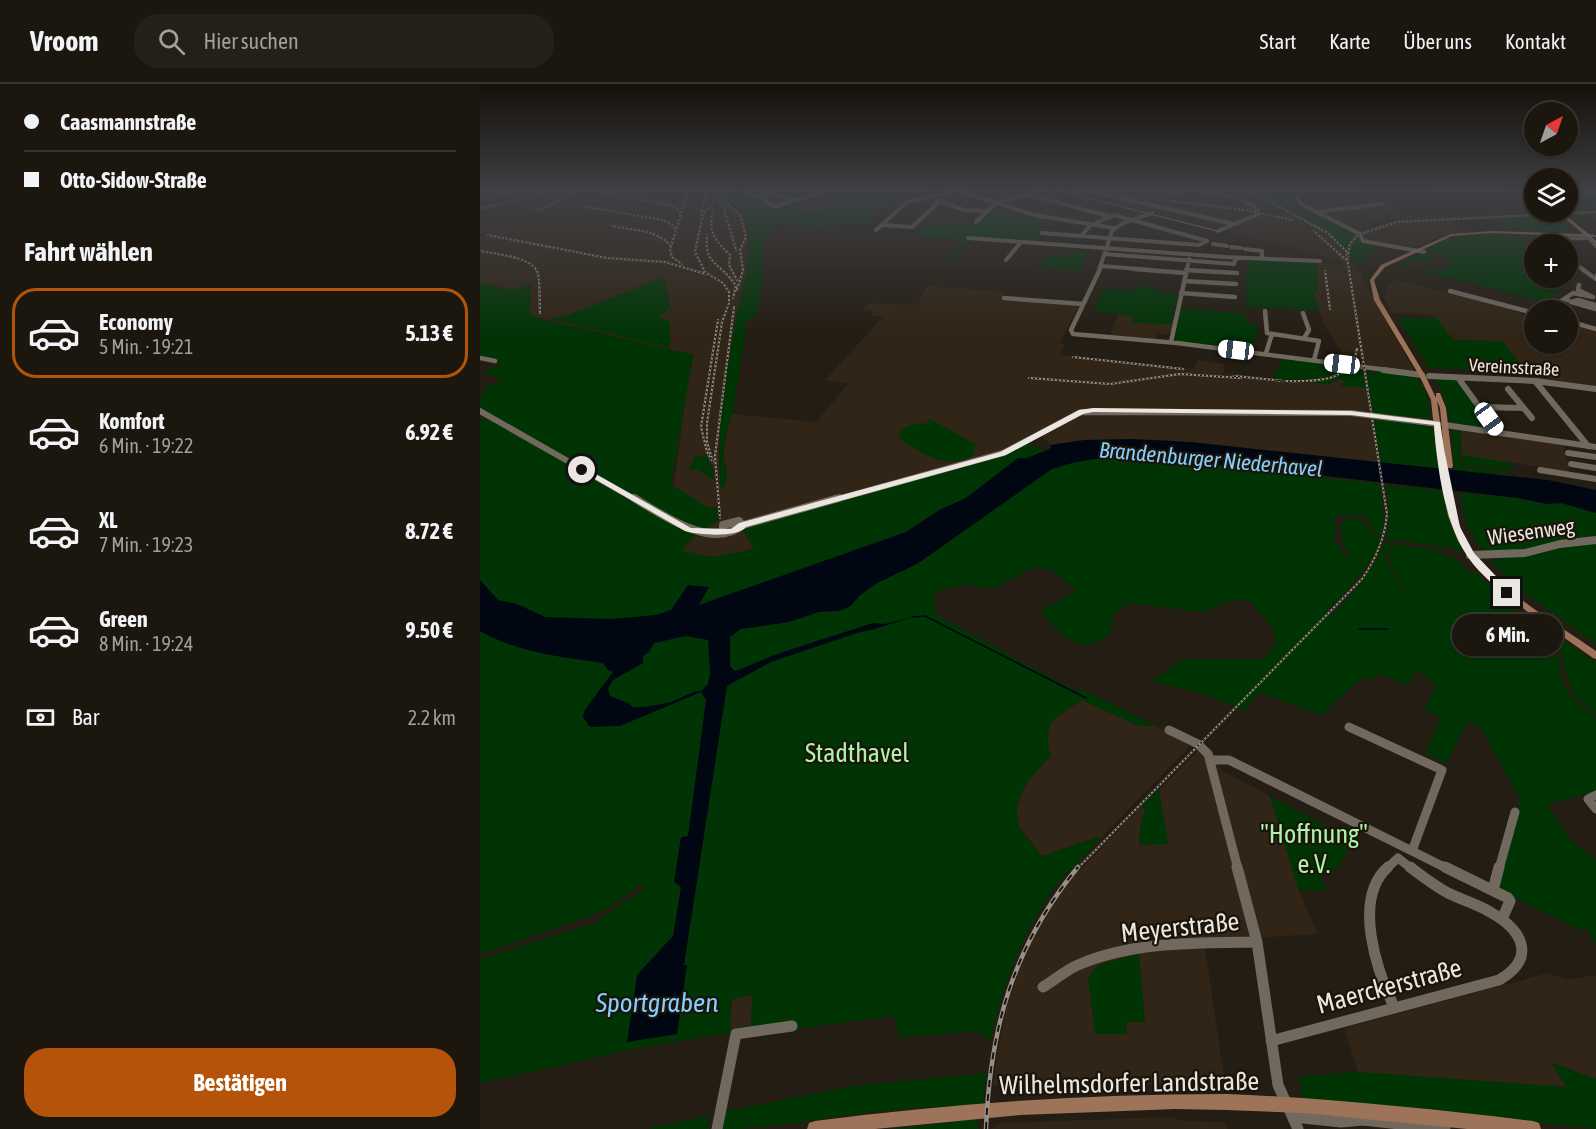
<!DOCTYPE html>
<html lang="de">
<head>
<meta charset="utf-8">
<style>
	:root { --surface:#1b160e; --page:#241f17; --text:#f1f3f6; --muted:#a09f9e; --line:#39352e; --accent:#b45309 }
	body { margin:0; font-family:"Asap Condensed",sans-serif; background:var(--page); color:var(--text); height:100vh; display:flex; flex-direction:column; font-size:22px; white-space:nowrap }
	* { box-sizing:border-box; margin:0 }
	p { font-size:20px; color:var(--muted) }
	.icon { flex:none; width:33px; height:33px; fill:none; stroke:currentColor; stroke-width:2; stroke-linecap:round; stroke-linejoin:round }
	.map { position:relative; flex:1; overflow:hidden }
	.details { display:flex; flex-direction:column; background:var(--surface); width:480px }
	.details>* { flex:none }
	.banner { display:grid; align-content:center; height:132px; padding:0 24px; background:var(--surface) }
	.needle { width:39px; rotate:40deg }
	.tools { position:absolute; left:1044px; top:18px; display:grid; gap:12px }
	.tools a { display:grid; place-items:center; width:54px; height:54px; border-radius:50%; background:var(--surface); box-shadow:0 2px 4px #0004,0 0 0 2px var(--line); font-size:30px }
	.end { position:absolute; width:27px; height:27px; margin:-14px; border:8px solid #ebe6df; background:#111; box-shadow:0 0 0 3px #111 }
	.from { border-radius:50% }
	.bubble { position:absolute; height:42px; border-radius:21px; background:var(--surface); box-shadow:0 2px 4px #0004,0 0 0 2px var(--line); font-size:20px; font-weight:700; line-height:42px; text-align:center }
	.car { position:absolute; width:18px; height:36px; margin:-18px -9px; border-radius:8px; box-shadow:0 0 4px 2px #0007; background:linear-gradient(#fff 24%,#345 0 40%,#fff 0 76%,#345 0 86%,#fff 0) }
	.banner b { display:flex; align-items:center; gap:21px; height:57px; font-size:22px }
	.banner b+b { border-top:2px solid var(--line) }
	.banner i { width:15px; height:15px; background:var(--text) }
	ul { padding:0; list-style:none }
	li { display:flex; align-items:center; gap:18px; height:90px; margin:0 12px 9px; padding:0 12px; border:3px solid transparent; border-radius:24px }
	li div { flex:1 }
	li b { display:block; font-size:22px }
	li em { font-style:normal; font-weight:700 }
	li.on { border-color:var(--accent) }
	li>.icon { width:54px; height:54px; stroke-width:1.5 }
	h2 { padding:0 24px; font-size:27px; line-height:72px }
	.pay { display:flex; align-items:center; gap:15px; height:66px; padding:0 24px; font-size:22px }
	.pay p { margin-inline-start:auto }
	.cta { display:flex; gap:12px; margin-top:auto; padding:12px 24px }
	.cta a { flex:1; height:69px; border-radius:24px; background:var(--accent); color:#fff; font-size:24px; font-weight:700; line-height:69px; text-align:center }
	header { display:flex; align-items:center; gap:36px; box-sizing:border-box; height:84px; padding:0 30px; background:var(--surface); border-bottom:2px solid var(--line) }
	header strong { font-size:28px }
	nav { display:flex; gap:33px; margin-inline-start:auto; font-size:21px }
	.search { width:420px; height:54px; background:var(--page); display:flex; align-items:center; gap:15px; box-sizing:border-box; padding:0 21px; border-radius:24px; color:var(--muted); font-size:22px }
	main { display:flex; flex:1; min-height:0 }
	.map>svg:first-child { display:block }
	.built { fill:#302516; fill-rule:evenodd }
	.green { fill:#003405; fill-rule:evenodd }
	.water { fill:#000712; fill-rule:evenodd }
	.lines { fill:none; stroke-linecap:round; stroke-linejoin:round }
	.stream { stroke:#000712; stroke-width:1.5 }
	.minor-far5 { stroke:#72695e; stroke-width:4 }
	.minor-far4 { stroke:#72695e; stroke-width:4.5 }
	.minor-far3 { stroke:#72695e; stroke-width:6 }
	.minor-far2 { stroke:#72695e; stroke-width:8 }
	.minor-far1 { stroke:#72695e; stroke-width:9 }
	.minor { stroke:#72695e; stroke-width:11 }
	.major { fill:#9d7459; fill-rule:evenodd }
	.tram { stroke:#969088; stroke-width:1.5 }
	.rail-far1-casing { stroke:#969088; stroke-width:2 }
	.rail-casing { stroke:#969088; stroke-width:4.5 }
	.rail-far1 { stroke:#1b140a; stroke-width:1.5; stroke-dasharray:2; stroke-linecap:butt }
	.rail { stroke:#1b140a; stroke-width:2; stroke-dasharray:7; stroke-linecap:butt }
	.route { fill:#ebe6df }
	.labels { text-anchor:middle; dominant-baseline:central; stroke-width:4.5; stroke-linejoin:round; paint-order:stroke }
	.far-street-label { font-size:18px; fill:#ebe6df; stroke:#1b140a }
	.street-label { font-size:21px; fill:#ebe6df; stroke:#1b140a }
	.water-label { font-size:22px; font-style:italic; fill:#84cdfc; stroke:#1b140a }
	.near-park-label { font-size:26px; fill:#aaf4aa; stroke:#1b140a }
	.near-street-label { font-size:26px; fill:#ebe6df; stroke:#1b140a }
	.near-water-label { font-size:27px; font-style:italic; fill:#84cdfc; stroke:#1b140a }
</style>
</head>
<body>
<header>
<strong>Vroom</strong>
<div class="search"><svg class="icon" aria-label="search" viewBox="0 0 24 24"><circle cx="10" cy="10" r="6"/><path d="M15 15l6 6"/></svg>Hier suchen</div>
<nav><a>Start</a><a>Karte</a><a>Über uns</a><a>Kontakt</a></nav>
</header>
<main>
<section class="details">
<div class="banner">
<b><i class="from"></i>Caasmannstraße</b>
<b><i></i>Otto-Sidow-Straße</b>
</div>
<h2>Fahrt wählen</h2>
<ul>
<li class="on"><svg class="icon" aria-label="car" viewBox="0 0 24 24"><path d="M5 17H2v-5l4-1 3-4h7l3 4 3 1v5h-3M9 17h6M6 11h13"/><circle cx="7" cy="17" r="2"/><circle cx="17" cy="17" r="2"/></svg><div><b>Economy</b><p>5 Min. · 19:21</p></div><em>5.13 €</em></li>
<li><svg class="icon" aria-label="car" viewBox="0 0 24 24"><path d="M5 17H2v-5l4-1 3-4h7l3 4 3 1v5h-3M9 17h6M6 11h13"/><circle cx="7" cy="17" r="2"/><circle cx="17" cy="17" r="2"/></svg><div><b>Komfort</b><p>6 Min. · 19:22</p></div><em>6.92 €</em></li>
<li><svg class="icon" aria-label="car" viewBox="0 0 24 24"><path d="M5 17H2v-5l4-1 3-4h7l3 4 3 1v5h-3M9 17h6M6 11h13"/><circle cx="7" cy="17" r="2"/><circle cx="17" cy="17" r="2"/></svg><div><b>XL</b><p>7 Min. · 19:23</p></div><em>8.72 €</em></li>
<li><svg class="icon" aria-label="car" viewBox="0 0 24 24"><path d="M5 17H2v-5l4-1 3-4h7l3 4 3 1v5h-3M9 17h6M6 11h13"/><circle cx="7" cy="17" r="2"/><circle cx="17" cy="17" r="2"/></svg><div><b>Green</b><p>8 Min. · 19:24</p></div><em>9.50 €</em></li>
</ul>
<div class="pay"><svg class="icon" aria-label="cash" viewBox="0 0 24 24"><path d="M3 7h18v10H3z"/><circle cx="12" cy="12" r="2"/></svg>Bar<p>2.2 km</p></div>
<div class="cta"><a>Bestätigen</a></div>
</section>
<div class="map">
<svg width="1116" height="1045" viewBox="0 0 1116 1045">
	<rect width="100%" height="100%" fill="#241d13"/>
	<path class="built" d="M0,106H243L246,118L261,128L267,141L268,178L248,279L239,362L241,405L247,397V384L243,375L250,333L253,330L336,338L368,300L345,296L403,233L391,231L393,229L391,227L382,226L389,219L437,221L447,202L526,208L523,212L531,214L599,219L580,259L584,260L581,270L585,271L714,285L718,276L744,280V289L848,300L859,295L866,297L861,301L886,304L898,379L683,356H605L571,361L559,351L523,368L280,435L250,436L243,445L218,448L193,410L206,308L214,271L0,220Z
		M256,106H271L314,117L276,106H342L365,109L352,117L362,118L360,122L350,121L341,126L324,130L311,125L324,123L294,122L284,119L285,117L265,116L263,113L270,109Z
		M587,106H882L878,114L904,117L915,124L904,136L897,139L886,138L879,147L930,133L1074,130L964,135L989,148L958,153L938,163L884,157L883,152H878L869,170L873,185L881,188L884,201L888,203L895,217L935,287L932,288L865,279L864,272L845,242L833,209H838L837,178L862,181L860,176Z
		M950,106H1024L1026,115L949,108Z
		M916,196L1030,224L1042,231H1054V260H1088V239L1116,247V304L1058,296L1051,288H1047L1031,269L989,256H973L954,231L912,229L904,214L907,202Z
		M638,230L694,236L691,248L687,251L678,250L676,256L629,253Z
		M981,346L1084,361L1090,388L982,371Z
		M263,446L274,465L234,473L201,467L213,452L230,453Z
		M602,616L659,642H676L710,662L620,755L617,753L562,772L539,742L536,724L548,696L571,672L566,652L572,636Z
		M724,661L734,669L741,686L790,712L819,807L838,850L724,857L745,999L513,1001L517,969L527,922L539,885L560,838L592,794L662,722L665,726L660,745L688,759L679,706ZM658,870L665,938H646L647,950L618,881Z
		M1068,889L1088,896L1115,891L1116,893V995L1073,979L1088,1003L878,988L864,944Z
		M273,911L272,941L250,945L252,915Z
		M690,1033L705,1037L745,1038L747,1045H511L519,1039Z"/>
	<path class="green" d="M243,106L270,109L263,113V115L276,113L293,122L317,118L326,122L312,127C326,131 334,128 347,123C352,121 358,122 362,121L361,118L350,117L363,109L347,107L349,106H442L459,110L408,116L409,118L423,119H410L386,139L356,137L351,141L355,144L438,150L453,138L494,139L508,128L564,134L555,158L491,155L475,171L476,175L467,174L484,156L297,140L294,142L295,143L283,154C282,181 283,205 277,231L267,237L253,330L250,334C248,346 243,361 244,374C244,389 252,390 241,406C235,355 246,292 255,241C260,211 275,170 266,140C262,126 251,124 242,114Z
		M769,106H821L814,114L817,120L877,150L868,159L866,166L849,149Z
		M1088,115L1116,118V129L1102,130L1108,133L1098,137L1085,128H1088Z
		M1074,131L1094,149L1031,145L1016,134Z
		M998,150L1055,152L1057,155L1027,152L1028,155H1039L1054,168V194H1084L1090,200L1064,217L940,187L967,184L973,180L966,173L952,168L946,171L952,175V177H933L922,182L914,181L942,170L962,157Z
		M878,152L880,157L897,162L883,177L872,179C868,167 869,160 878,152Z
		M594,168H608L601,187L559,183L567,173L585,172Z
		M767,176L837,178L838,209H833L840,226L766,223Z
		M178,195L185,196L190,223L178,234L190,237V264L69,235L86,232Z
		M0,199L33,206L51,200L50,231L60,235L213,271L191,400L229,424L236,423L239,436L214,452L202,467L234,473L274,465L263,446L265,443L380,411L390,412L391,408L546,359L564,366L526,385L486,414L461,425L426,448L219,521L208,501L191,526L175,559L206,552L227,556L250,552L261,545L309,538L339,528L359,527L371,522L379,512L397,499L437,480L552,397L572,385L597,376L623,372L671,373L900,400L904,433L902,453L893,448L885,431H855L854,441L857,442L854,454L851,455L857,459L866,474H870C861,458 850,427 882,435L889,448L901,455C890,486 867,505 846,529L852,531C872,508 894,486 905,457L914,459L906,472L909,483L931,524L911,482L909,470L916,460L956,466L969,473H974L989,489L996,488L1071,562L1067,563L1080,577C1078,605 1096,618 1116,633V707L1067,720L1088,753L1116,777V861L1106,844L1100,846L1016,805L1040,715L1000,643L987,638L967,679L945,670L961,633L944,626L956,601L938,586L927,601L898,590L890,596L883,594L850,622L844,630L839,631L779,608L764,627L728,611L671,597L704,575H782L796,561L794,547L783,531L769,517L752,516L723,528L651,519L634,529L630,550C624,553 618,558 612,560C591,565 572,540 560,527L597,507L570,485L553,484L513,505L486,501L465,504L454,510L455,530L594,606H604L676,642H659L602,616C574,635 562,635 571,672C554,690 529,714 539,741C542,752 555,763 562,772L618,753L620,755C598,778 573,801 558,829C535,869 520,914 510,958L498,947L420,954L413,932L261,952L249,949L158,964L0,999V875L115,839L165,804L163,799L130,823L111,832L0,870V336L12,331L0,324V312L8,308L1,306L23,295L3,289L23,278L0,272ZM225,745L204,881H207L157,891L193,852L208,752ZM272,911L271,941L250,945L252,915Z
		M653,202L676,204L675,207L698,210L691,240L656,239L651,237L652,234L642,232L687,235L614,228L623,205L651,207Z
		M700,224L766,230V239L779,241L774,259H767L766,266L693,257Z
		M918,234H957L973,256L1022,257L1047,288L949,284Z
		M800,274L872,282L842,294L795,296L794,285L801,286Z
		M875,283L881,284L886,304L860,301L866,297L859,295L848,300L821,298L851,295Z
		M885,284L890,285V291H893L896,285L937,292L948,314L950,335L893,329Z
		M958,295L977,296L1014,345L971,339L962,307L956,296Z
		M893,333L953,343L959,385L901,379Z
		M450,335L499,362H495L493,371C470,387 439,370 420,354L419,349C427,340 439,338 451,340L447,336Z
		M971,347H980L981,369L979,370L983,384H1009L1035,391L975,387Z
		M226,371L233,386L234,396L216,385L209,387L214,373Z
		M982,371L1030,379L1032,387L1008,382H985Z
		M906,401L963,407L971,442L983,467H977L968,461L967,464L906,454L909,439Z
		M980,409L1038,414L1067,420L1081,419L1116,429V454L1049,466H1003C987,450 984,431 980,409Z
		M1116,459V560L1042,507L1012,478L1014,475C1049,472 1082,463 1116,459Z
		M1047,530L1116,579V630L1093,610L1079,563L1084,561L1075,553L1070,554L1045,531Z
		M679,706L688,760L659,761L660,745L665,726L662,722Z
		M790,712L874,757L858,783L840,791L846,806L819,807Z
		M659,870L665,938H646L647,950H615L608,894L618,881Z
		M507,979L503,1022C451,1021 399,1027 348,1034C312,1039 278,1045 243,1045V1028L373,1002L504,989Z
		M1071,979L1116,995V1045L898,1021L823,1016L819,992L878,988L1087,1003Z
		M227,1032L229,1045H167Z
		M497,1035L498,1045H412Z"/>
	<path class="water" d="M652,355L710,358L1068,396L1116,406V429L1081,419L1067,420L1038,414L811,388H786L770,384C701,378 639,362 572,385L437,480L397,499L379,512L371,522L359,527L339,528L309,538L261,545L250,553V582L255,587L303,568L393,539L404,540L433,533L391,546L380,548L291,578L247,602L204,881H207L197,950L147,958L157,891L193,852L201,803L194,798L201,753L208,752L226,616L221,608L140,642L110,643L103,633L104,627L133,588L128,586L123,579C80,573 39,569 0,547V496L18,516L37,520L65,533L131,535L176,531L191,526L208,501L229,503L219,521L426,448L461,425L486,414L538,374H547L567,366L571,364L570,361L605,356ZM206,552L228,556L230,590L228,600L221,607C212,607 206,612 198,615C187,620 165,624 153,623L148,619L130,612L128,605L133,596L163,579V572L169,568L174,559Z"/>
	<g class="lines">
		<path class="stream" d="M433,533L445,532L606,614
			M879,545H908"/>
		<path class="minor-far5" d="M275,106L313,116
			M477,106L554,131L634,144
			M606,106L754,140
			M654,106L683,112L706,106
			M713,106L754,113
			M824,106L817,114L821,120L880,150L883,157L944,168
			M1089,106L1116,109
			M280,107L270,110L286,115V119L296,122L348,106
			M546,110L628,132
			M456,116L485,126L507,127
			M836,128L902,120
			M496,138L516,119L565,106
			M402,141L432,143L460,117
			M396,146L427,118L479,106
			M738,147L779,130L775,123L743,106
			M562,149L719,161L727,157
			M601,152L611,141L634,131L727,157
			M488,154L745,173L840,177
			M1061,155L1109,154L1116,162
			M733,160L747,162
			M751,163L761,164
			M765,165L782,167V175
			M625,170L754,180L756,174
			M1088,174L1104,186
			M526,176L541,158
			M621,182L672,186
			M619,186L632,147L643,139L672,129
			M706,186H709
			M707,186L709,175"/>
		<path class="minor-far4" d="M620,185L591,246L593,250L697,259L915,287
			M654,185L706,189
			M1102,185L1116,195
			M706,186L757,189
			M704,197L756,200
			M970,207L1054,229
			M701,209L755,213
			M524,214L603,220
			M1084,215L1093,209L1113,213L1098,206L1099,201
			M1116,221L1098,216L1091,218L1116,225
			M1057,226L1070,225L1084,215L1088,216
			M785,227L787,249L839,257L834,276
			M823,229L829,246L824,254
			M1088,237L1116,245
			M691,258L707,185
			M786,269L792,250
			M0,274L15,277"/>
		<path class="minor-far3" d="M903,286L942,291
			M949,292L1055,297L1116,305
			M979,295L1018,349
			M1055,297L1108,362
			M1028,305L1052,334
			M1000,323L1043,324
			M0,327L156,416
			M965,341L1116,363
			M1088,369L1116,373
			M1091,380L1116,384
			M1060,386L1116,395
			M354,416L523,369L601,328L871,329L958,340"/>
		<path class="minor-far2" d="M154,414C181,430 232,467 263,441L359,414
			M243,446V441L259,437L263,441
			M990,471L1045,469L1080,460L1116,456"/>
		<path class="minor-far1" d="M869,643L962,686L932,767L968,785
			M689,646L718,660L728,670L758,785
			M730,676H749L932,767
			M1116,711L1108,715L1116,725
			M906,785L918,774L932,785
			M1019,785L1035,728"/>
		<path class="minor" d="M757,783L777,858L798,1001L818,1045
			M908,783C872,815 897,887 914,923
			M965,783L1028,814L1030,817L1022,835
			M1013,806L1019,783
			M563,903C575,896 586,886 598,881C653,857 719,859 777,858
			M791,957L1019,896C1057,874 1043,846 1010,828C997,820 982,816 968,809C955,802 942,792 930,783
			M813,1033L861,1038L883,1036L965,1045
			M237,1045L256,950L312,942"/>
		<path class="major" d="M574,106H579L740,147L738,148Z
			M1077,128H1081L1109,150L1116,151V153L1012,149L972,152L905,183L894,196L900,216L945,291L956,314V309H960L966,324L973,382L972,384H967C971,408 975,432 985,455C1006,499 1076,539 1116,567V575L1113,574L1024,511L996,483L978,457L968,432L956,365L951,316L939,291L894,216L890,196L901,181L971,150L1012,147L1103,150ZM957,317L960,324L964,368V365Z
			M746,1010C849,1014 951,1025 1053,1037L1059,1039L1061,1045H987L823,1029L746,1026L695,1025L540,1031L395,1045H327L329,1039L335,1037C472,1019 608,1010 746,1010Z"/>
		<path class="tram" d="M1081,128L1116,158
			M1116,190V196"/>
		<defs>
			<path id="rail-far1" d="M117,108L190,121L197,124L201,130
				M625,109L766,126L812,136
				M0,113L41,107
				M71,114L104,106
				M240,114L260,131L266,153L260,166L263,186L257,206
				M104,122L182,136L191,140L196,146
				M0,125L78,106
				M233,126C227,147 235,157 250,171L249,181L257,196
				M56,127L83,115
				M221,130L227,106
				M132,142C153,146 177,145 191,162
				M834,147L865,175
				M8,151L127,174L185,178L226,190
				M227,151C223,183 243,179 256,202L253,214
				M0,167C14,170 50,172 57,187C61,195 59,219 60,229
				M868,172L870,160L878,151L917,138L1116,128
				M202,180L192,173L190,166L208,107
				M845,187L850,225
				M238,236L221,343L227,368L233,378L227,358V339L242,238L249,219V208L243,199L225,188L215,168L223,130L237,114L244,125L256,166
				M593,273L703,285
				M754,292L804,297
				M549,294L630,300L700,290L761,294
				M796,297C826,297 871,302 877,265
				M240,434L235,372L254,223
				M597,785L882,495C896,475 905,455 907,430L866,167L848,149L768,106"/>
			<path id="rail" d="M506,1045C510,944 533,862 598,783"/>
		</defs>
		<use href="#rail-far1" class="rail-far1-casing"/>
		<use href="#rail" class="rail-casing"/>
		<use href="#rail-far1" class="rail-far1"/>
		<use href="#rail" class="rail"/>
	</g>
	<linearGradient id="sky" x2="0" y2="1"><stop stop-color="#14100a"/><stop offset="0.42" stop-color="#3f4044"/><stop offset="1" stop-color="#3f4044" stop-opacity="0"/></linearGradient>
	<rect width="1116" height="252" fill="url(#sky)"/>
	<path class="route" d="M613,324L871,327L960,338L964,365L980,443L994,469L1032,509L1024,511C1011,498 995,485 986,470C964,436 957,382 954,341L871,331L613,328L603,330L526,371L266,443C257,454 219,451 205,447L99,386L105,384L211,444L251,445L259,439L520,368L599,326Z"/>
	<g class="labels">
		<g class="far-street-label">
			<text transform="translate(1034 283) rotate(3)">Vereinsstraße</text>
		</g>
		<g class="street-label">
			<text transform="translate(1051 447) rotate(-8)">Wiesenweg</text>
		</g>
		<g class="water-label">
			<text transform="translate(731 375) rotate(5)">Brandenburger Niederhavel</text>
		</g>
		<g class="near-park-label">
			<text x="377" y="669">Stadthavel</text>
			<text x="834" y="750">"Hoffnung"<tspan x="834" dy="30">e.V.</tspan></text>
		</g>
		<g class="near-street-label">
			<text transform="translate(700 843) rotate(-6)">Meyerstraße</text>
			<text transform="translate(909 902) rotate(-15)">Maerckerstraße</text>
			<text transform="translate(649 999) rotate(-1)">Wilhelmsdorfer Landstraße</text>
		</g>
		<g class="near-water-label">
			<text x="177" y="918">Sportgraben</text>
		</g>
	</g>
</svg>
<div class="tools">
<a><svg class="needle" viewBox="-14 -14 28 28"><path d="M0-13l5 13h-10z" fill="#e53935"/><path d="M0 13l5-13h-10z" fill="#a09f9e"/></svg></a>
<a><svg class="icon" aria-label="layers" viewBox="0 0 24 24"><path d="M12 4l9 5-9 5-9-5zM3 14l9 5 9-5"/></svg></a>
<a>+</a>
<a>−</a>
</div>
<i class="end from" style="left:102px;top:386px"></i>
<i class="end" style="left:1027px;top:509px"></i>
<div class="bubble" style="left:972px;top:530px;width:111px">6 Min.</div>
<i class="car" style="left:756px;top:266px;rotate:277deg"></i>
<i class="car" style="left:862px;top:280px;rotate:277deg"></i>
<i class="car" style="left:1009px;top:335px;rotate:144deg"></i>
</div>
</main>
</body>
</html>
